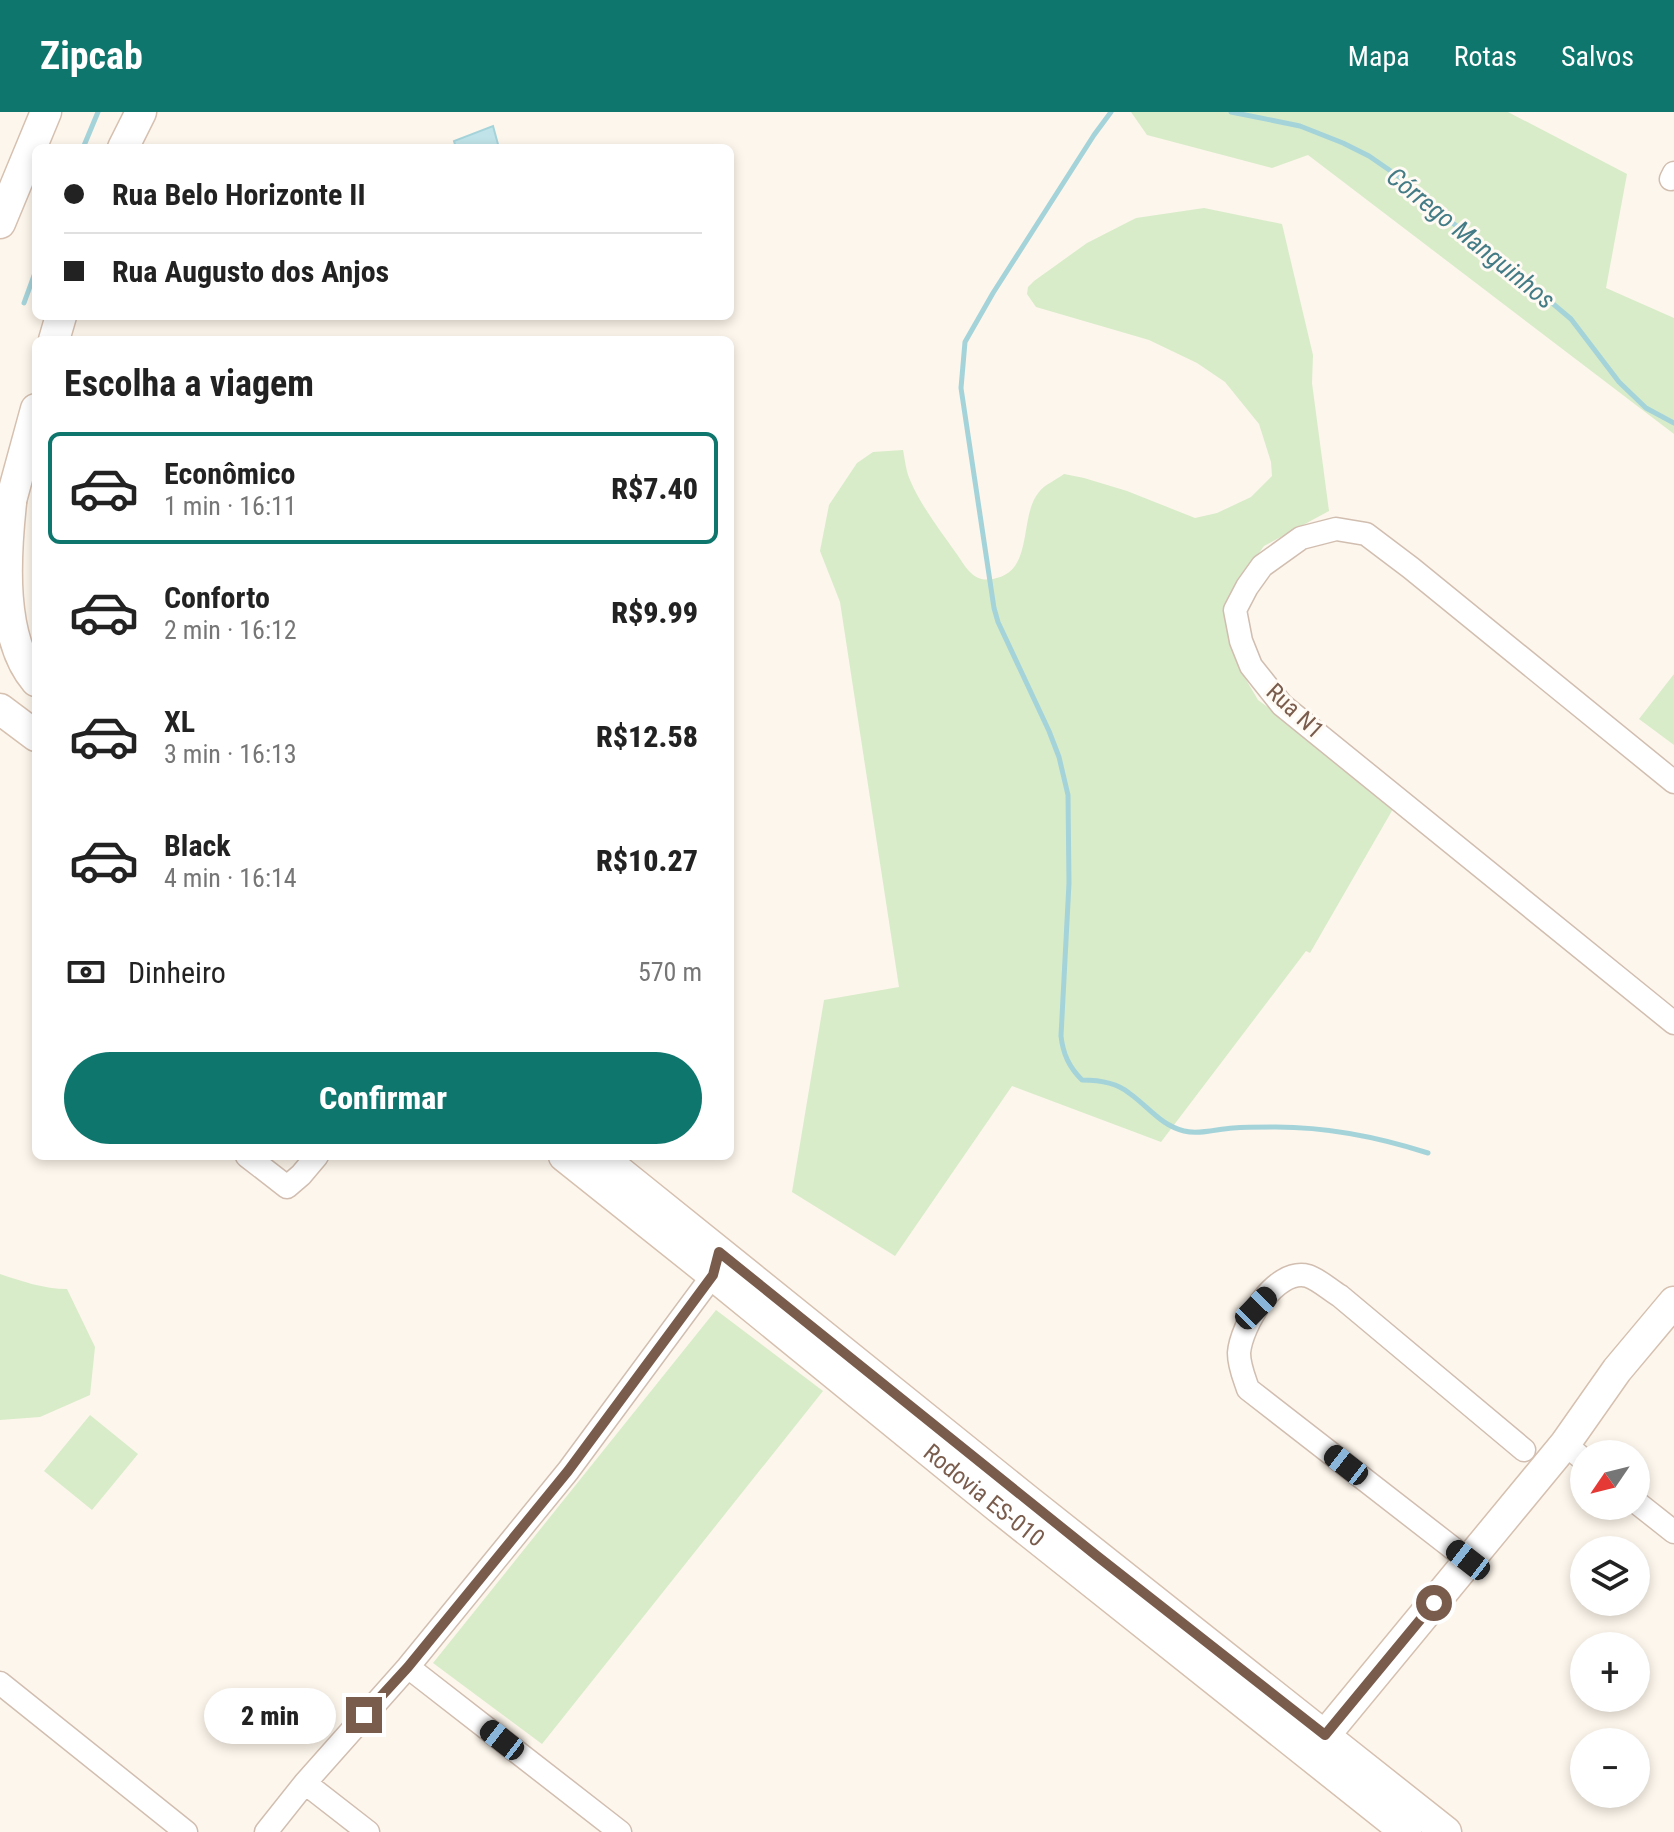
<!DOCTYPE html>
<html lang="pt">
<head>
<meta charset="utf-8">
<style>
	:root { --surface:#fff; --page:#f6f6f6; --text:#222; --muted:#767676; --line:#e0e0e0; --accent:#0f766e }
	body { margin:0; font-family:"Roboto Condensed",sans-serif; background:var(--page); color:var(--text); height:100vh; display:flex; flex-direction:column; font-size:30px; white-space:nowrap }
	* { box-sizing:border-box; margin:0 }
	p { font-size:26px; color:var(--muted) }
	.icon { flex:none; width:44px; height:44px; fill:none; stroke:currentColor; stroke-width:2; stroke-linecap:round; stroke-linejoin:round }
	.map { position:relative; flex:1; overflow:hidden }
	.panel { position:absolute; left:32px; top:224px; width:702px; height:824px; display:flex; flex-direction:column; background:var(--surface); border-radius:12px; box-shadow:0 4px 12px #0003 }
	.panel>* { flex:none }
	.banner { position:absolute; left:32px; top:32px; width:702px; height:176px; border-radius:12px; box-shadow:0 4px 12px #0003; display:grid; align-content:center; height:176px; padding:0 32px; background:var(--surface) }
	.needle { width:52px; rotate:235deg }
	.fabs { position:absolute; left:1570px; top:1328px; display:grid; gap:16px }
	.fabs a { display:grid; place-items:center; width:80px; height:80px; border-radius:50%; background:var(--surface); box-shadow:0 4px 12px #0003; font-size:40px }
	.end { position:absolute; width:36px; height:36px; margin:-18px; border:10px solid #7a5c4d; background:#fff; box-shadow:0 0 0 4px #fff }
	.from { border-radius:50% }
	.bubble { position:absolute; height:56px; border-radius:28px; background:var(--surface); box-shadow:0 4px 12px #0003; font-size:26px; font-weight:800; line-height:56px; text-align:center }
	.car { position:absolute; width:24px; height:48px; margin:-24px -12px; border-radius:10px; box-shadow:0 0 6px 2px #0007; background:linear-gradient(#222 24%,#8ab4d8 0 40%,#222 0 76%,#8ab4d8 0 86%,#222 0) }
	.banner b { display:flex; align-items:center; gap:28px; height:76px; font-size:30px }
	.banner b+b { border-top:2px solid var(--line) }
	.banner i { width:20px; height:20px; background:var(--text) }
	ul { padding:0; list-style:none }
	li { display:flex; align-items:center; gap:24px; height:112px; margin:0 16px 12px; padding:0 16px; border:4px solid transparent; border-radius:12px }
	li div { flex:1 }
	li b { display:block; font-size:30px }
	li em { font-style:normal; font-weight:800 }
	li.selected { border-color:var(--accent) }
	li>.icon { width:72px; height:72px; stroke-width:1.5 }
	h2 { padding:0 32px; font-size:36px; line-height:96px }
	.pay { display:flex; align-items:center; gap:20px; height:88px; padding:0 32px; font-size:30px }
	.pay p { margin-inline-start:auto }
	.cta { display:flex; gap:16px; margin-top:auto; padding:16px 32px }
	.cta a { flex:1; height:92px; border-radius:48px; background:var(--accent); color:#fff; font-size:32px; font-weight:800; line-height:92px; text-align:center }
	header { display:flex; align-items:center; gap:48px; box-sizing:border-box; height:112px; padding:0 40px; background:var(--accent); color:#fff }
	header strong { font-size:38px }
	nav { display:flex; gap:44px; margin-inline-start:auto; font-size:28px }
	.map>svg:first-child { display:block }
	.green { fill:#d8ecc9 }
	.water { fill:#bfe3e8; stroke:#a5d3da; stroke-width:2 }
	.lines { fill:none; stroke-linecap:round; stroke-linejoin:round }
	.stream { stroke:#a5d3da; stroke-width:5 }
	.street-casing { stroke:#d1beb0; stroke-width:25 }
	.secondary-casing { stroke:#d6c0b0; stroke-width:33 }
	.street { stroke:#fff; stroke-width:22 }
	.secondary { stroke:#fff; stroke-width:30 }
	.route { stroke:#7a5c4d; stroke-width:10 }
	.labels { text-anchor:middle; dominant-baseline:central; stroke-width:6; stroke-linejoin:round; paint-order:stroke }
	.street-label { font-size:24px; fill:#7a5c4d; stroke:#fffaf3 }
	.water-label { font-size:26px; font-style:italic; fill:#437c86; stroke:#fffaf3 }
</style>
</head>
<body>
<header>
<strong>Zipcab</strong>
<nav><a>Mapa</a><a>Rotas</a><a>Salvos</a></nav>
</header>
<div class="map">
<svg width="1674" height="1720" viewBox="0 0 1674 1720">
	<rect width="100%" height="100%" fill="#fdf6ec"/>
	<path class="green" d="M1131,0H1508L1627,62L1606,176L1674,206V322L1308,43L1272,56L1147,23Z
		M1204,96L1282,112L1313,243L1312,271L1329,399L1264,434L1240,467L1230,498L1238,554L1258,588L1397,690L1310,841L1306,839L1161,1030L1012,974L895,1144L792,1080L824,888L899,875L840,490L820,439L829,393L857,351L873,340L903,338C905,348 906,359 910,368C921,394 940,418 956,441C966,455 973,471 993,467C1035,460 1018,405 1039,380C1044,373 1056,368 1064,362L1084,366L1127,379L1195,406L1217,401L1251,385L1272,364L1271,350L1259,312L1225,270L1197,251L1149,228L1036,195L1027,182L1028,175L1034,169L1087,131L1136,106Z
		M1674,562V633L1639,607Z
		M0,1162C21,1169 44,1177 67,1177L95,1235L90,1283L40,1305L0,1308Z
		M716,1198L823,1279L542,1632L433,1551Z
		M90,1303L138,1342L92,1398L44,1359Z"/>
	<path class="water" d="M493,14L499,36H456L454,29Z"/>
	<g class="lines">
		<path class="stream" d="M1111,0L1094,23L993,181L965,230L961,276L994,496L998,510L1049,619L1059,645L1068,683L1069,771L1061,924C1063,942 1069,955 1082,968C1098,968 1117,971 1129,981C1149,995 1160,1013 1184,1019C1199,1023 1217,1017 1233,1016C1247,1015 1262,1015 1276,1015C1329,1015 1378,1025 1428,1041
			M1231,0L1300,14L1343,31L1369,44L1398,64L1434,97L1499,146L1571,207L1619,270L1646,296L1674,311
			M83,36L98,0
			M24,191L36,158"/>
		<defs>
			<path id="street" d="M1671,67L1674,61
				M1674,670L1411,456L1366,422L1336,417L1301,426L1262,454L1247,475L1235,498L1241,529L1251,554L1282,593L1674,911
				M247,1044L287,1075L301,1063L317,1044
				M1565,1332L1584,1348
				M1636,1390L1674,1420
				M1468,1448L1248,1277C1244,1265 1239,1254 1239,1241C1241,1214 1275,1155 1308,1164C1318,1167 1330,1178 1340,1184L1524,1338
				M408,1555L620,1720
				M0,1571L186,1720
				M305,1671L368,1720
				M266,1720L305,1671L408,1555L568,1359L713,1163L716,1151"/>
			<g id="secondary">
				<path d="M123,36L141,0"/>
				<path d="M0,111L46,0"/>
				<path d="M54,228L61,204"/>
				<path d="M11,391C5,447 0,527 36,569"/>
				<path d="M6,407L36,297"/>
				<path d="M0,597L36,624"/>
				<path id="s1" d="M564,1044L713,1163L999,1396L1406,1720"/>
				<path d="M600,1044L1026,1387L1446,1720"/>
				<path d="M1325,1623L1565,1332L1617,1258L1674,1190"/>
			</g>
		</defs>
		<use href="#street" class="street-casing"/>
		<use href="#secondary" class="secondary-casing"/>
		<use href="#street" class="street"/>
		<use href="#secondary" class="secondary"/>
	</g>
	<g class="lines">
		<path class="route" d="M364,1603L408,1555L568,1359L713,1163L719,1140L1097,1444L1325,1623L1434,1491"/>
	</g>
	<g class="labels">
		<g class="street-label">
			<text transform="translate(1295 599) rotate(43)">Rua N1</text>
			<text stroke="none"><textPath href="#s1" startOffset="540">Rodovia ES-010</textPath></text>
		</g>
		<g class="water-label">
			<text transform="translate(1471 126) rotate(39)">Córrego Manguinhos</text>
		</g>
	</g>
</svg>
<div class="fabs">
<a><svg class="needle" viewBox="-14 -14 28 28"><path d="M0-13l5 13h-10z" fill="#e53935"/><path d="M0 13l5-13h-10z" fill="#767676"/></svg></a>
<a><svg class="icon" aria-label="layers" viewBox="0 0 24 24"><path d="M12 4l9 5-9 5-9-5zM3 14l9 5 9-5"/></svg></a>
<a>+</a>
<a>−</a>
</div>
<i class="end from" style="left:1434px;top:1491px"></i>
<i class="end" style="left:364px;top:1603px"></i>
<div class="bubble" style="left:204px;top:1576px;width:132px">2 min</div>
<i class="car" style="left:1256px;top:1196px;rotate:44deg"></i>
<i class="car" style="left:1346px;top:1353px;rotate:308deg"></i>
<i class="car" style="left:1468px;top:1448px;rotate:308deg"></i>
<i class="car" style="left:502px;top:1628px;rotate:308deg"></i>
<div class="banner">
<b><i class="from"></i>Rua Belo Horizonte II</b>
<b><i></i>Rua Augusto dos Anjos</b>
</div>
<section class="panel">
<h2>Escolha a viagem</h2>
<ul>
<li class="selected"><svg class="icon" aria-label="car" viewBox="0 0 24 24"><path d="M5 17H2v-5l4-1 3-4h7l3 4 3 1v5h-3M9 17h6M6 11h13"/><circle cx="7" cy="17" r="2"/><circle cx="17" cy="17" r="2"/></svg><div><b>Econômico</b><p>1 min · 16:11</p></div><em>R$7.40</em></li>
<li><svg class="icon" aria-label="car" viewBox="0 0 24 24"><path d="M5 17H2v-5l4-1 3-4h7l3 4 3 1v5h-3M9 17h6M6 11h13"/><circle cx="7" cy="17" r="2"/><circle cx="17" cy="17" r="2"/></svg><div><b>Conforto</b><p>2 min · 16:12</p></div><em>R$9.99</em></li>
<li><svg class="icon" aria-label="car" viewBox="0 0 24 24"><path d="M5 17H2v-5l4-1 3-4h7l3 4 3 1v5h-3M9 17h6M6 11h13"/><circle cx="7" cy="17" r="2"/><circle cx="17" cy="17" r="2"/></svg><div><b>XL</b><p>3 min · 16:13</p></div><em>R$12.58</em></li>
<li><svg class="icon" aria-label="car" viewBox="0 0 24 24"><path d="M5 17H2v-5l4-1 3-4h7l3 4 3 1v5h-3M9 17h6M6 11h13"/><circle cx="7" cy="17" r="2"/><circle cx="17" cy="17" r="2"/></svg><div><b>Black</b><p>4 min · 16:14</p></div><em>R$10.27</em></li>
</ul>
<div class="pay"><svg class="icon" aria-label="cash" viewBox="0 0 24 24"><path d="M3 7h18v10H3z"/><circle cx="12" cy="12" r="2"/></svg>Dinheiro<p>570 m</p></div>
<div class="cta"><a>Confirmar</a></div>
</section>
</div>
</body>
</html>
